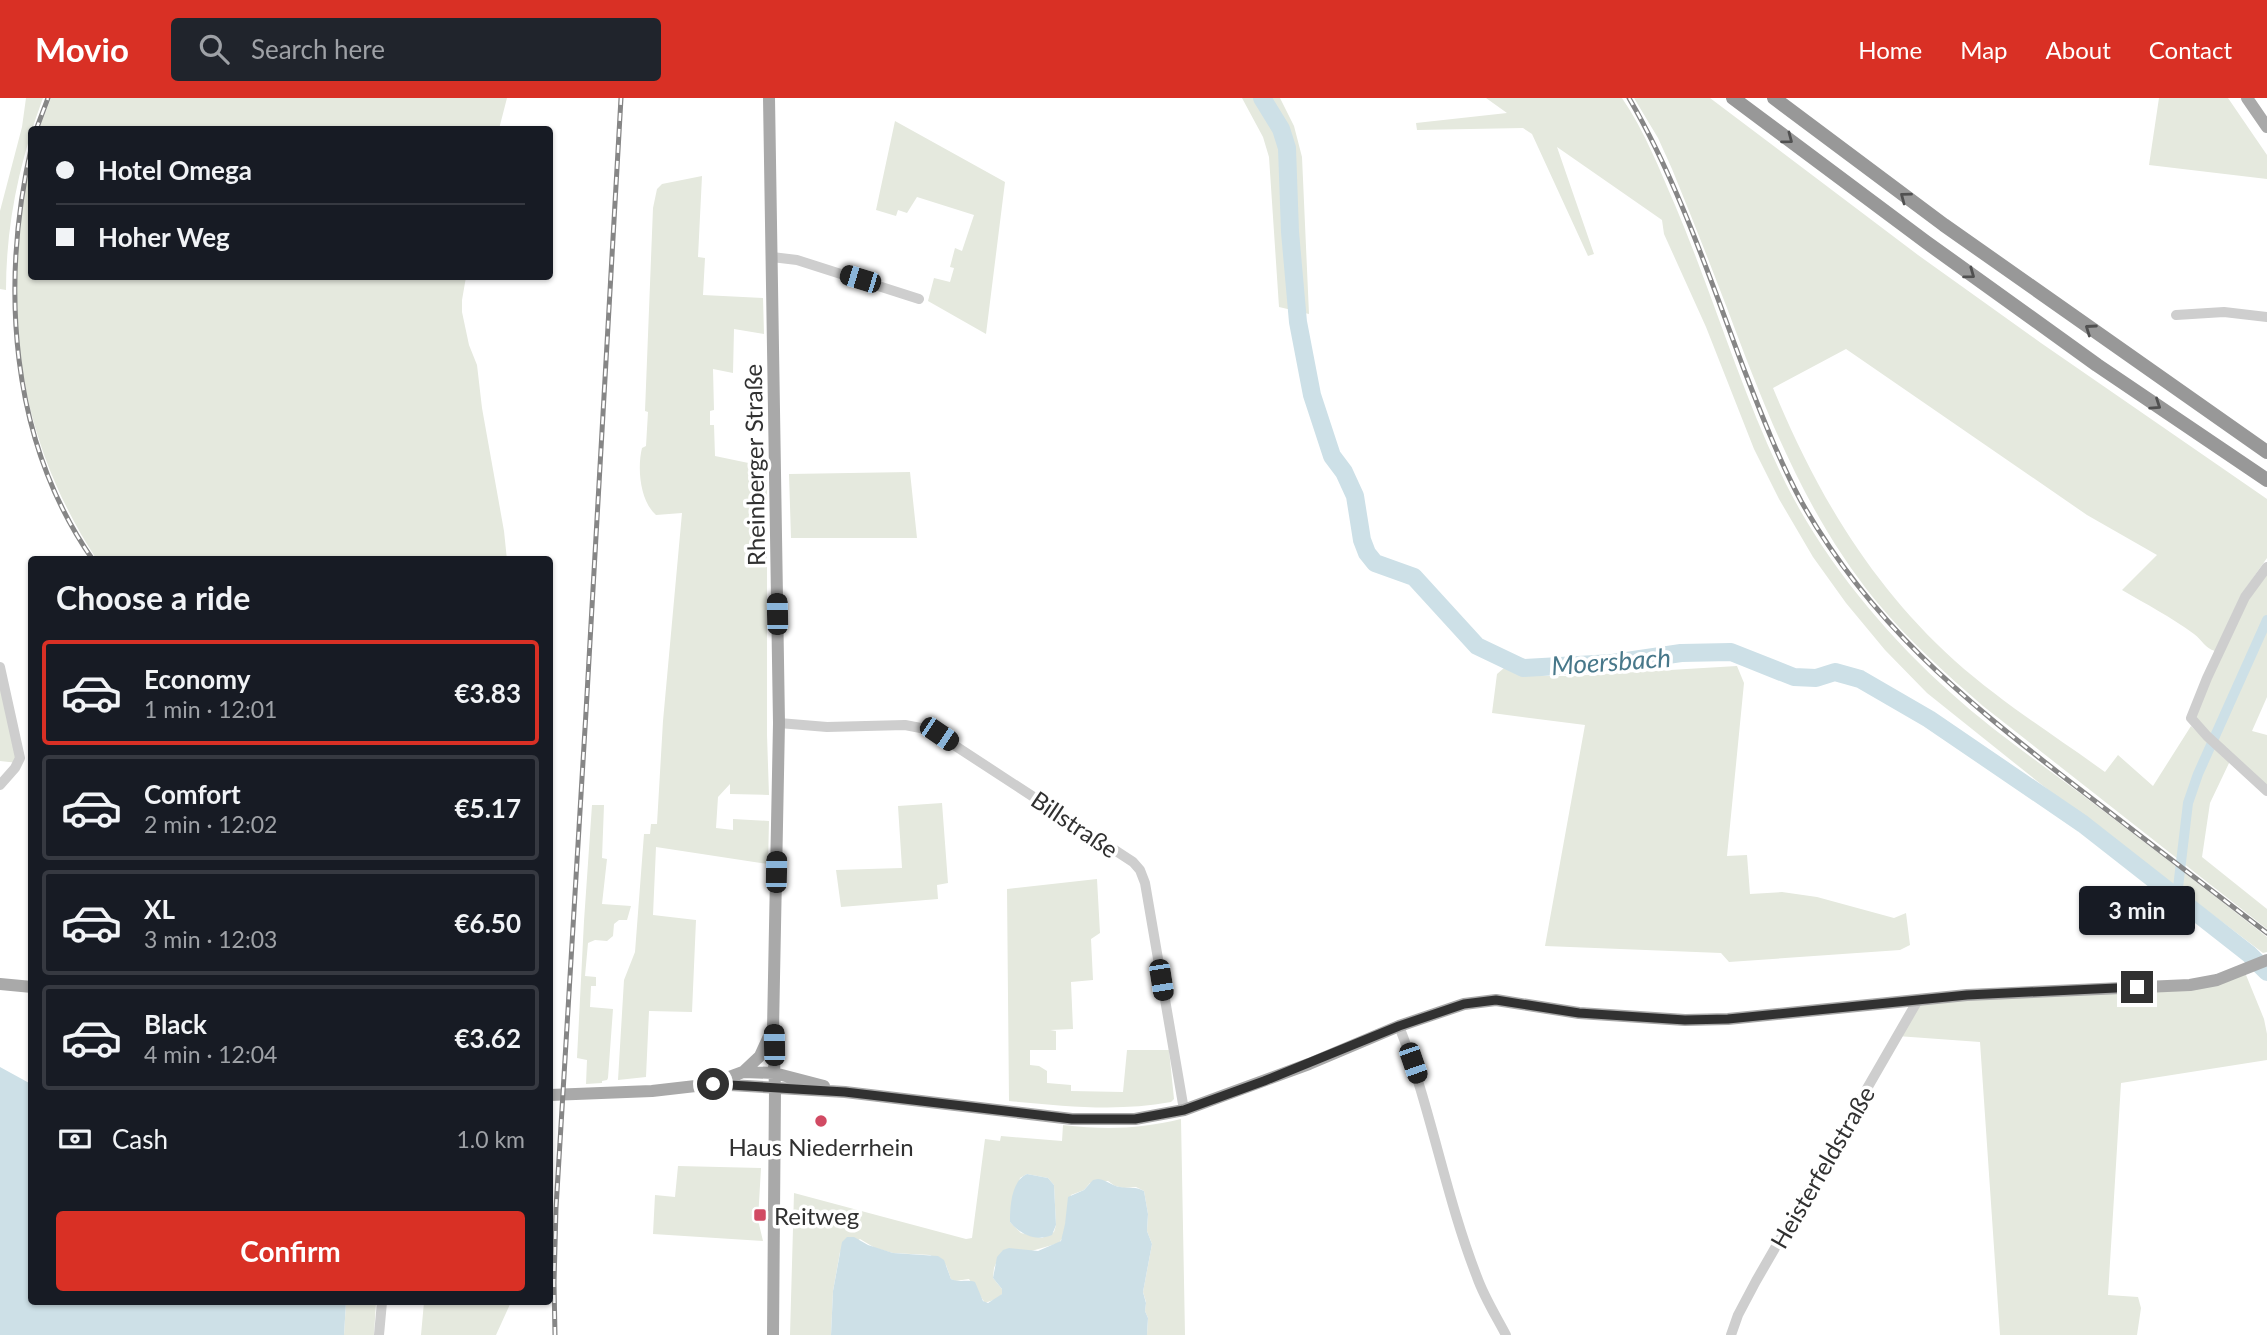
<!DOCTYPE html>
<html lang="en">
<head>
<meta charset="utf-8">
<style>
	:root { --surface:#171b24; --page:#20242c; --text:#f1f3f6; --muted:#9ea1a6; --line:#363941; --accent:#d93025 }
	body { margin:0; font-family:Lato,sans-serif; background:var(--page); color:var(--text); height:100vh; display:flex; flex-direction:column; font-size:26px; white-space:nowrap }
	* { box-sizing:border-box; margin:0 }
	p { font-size:23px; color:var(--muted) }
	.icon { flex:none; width:38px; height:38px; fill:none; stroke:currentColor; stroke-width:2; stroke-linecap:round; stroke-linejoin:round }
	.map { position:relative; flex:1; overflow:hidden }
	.drawer { position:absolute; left:28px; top:458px; width:525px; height:749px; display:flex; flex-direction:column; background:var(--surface); border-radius:7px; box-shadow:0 2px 5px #0004 }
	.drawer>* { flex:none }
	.banner { position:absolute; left:28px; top:28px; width:525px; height:154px; border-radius:7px; box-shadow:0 2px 5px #0004; display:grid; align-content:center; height:154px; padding:0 28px; background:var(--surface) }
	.end { position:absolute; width:32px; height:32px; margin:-16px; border:9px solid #313131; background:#fff; box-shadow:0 0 0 4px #fff }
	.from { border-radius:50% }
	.bubble { position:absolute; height:49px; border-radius:7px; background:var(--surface); box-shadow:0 2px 5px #0004; font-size:23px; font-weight:700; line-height:49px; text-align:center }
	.car { position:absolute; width:21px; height:42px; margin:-21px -10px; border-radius:9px; box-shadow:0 0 5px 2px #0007; background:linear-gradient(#222 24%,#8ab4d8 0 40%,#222 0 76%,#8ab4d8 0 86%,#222 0) }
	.banner b { display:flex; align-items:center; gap:24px; height:66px; font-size:26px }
	.banner b+b { border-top:2px solid var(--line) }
	.banner i { width:18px; height:18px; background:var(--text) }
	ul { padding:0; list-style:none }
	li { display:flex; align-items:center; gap:21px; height:105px; margin:0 14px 10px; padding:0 14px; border:4px solid var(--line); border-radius:7px }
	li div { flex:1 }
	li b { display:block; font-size:26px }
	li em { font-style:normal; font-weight:700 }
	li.active { border-color:var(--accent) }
	li>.icon { width:63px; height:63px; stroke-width:1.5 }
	h2 { padding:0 28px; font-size:32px; line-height:84px }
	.pay { display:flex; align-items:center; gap:18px; height:77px; padding:0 28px; font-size:26px }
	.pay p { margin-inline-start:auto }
	.cta { display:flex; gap:14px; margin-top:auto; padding:14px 28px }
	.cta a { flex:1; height:80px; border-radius:7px; background:var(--accent); color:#fff; font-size:28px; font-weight:700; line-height:80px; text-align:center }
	header { display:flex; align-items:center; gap:42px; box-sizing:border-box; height:98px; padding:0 35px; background:var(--accent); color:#fff }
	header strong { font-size:33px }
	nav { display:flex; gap:38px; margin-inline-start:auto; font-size:24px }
	.search { width:490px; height:63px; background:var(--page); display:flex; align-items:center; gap:18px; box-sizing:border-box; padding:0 24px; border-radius:7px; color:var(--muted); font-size:26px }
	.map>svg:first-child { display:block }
	.green { fill:#e5e9de; fill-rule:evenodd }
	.water { fill:#cde0e7 }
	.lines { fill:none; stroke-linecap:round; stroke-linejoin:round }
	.canal { stroke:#cde0e7; stroke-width:10 }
	.river { stroke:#cde0e7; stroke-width:18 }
	.minor { stroke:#cecece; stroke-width:10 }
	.major { stroke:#a9a9a9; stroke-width:12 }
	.highway { stroke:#989898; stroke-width:14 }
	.rail-casing { stroke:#868686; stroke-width:5 }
	.rail { stroke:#fff; stroke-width:2.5; stroke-dasharray:8; stroke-linecap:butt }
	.oneway { stroke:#505050 }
	.route { stroke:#313131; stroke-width:9 }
	.poi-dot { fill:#d14a63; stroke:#fff; stroke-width:2.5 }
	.labels { text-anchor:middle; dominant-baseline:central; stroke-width:7; stroke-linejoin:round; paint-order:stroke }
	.street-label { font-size:24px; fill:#313131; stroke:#fff }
	.poi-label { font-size:24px; fill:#313131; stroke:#fff }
	.water-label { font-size:26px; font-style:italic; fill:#48788a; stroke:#fff }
</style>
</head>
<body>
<header>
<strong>Movio</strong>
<div class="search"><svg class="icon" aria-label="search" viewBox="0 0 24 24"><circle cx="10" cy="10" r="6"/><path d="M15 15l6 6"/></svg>Search here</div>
<nav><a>Home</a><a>Map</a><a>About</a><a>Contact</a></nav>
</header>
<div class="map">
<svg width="2267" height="1237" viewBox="0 0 2267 1237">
	<rect width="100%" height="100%" fill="#fff"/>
	<path class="green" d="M26,0H43C20,62 6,125 6,192L0,191V113L22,29Z
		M51,0H507L499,31H39Z
		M1242,0H1280L1294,28L1302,59L1309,216L1279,209L1269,59L1263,39Z
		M1486,0H1622C1645,34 1659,70 1675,107C1714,199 1742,297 1786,386C1826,465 1886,537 1951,595C1993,633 2040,665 2085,699C2146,745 2207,792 2267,839V854L2263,855L2042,687L1927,595L1885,552L1846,505L1813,459L1779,401L1754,351L1706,229L1664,136L1662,122L1557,49L1594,156L1588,158L1532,36L1523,30L1417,32L1416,25L1507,15Z
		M1634,0H1710L1918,157L2041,245L2267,401V460L2241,497L2215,553C2205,550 2202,542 2194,536C2171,519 2146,506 2122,492L2157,457L2087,417L1846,251L1773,290C1816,394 1870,486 1955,563C2001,604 2055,638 2105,674L2118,657L2153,688L2191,628L2230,663L2210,705L2202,759L2267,811V831L1983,608C1945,575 1908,542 1876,503C1805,416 1766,314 1727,210C1709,163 1691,117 1672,71L1658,40Z
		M2159,0H2228L2267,57V81L2149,67Z
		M895,23L1005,84L986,236L928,203L934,180L950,184L954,170L950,169L955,150L962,153L974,117L917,99L907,115L898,112L896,118L876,112Z
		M31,57L32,178L466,179L462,202V214L469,247L477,267L482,310L504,433L507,462H97C15,337 0,202 31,57Z
		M702,78L698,159L705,160L703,197L763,200L764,236L734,231L733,275L713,271L714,312L710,313V327H714L715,358L767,369V637L769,697L730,696V686L718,699L716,730L733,732V721L769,723L768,766L656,749L653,817L696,822L692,914L649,913L646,979L618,982L624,882L635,854L644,736H650L651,726H657L663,623L682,415L656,417C640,403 637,370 642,350L646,348L648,314L645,313L653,110L657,91L662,86Z
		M910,374L917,440H791L789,376Z
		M2267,475V599L2252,633L2267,637V688L2195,621L2213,576L2248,500Z
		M1737,568L1744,585L1727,758L1747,757L1750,796L1782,794L1817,799L1894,820L1906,815L1910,847L1900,852L1729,864L1721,855L1545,848L1585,627L1492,615L1497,576L1504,570L1532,578H1569Z
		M0,569L18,665L0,663Z
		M942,705L948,785L937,787L938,801L841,809L836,772L902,770L898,708Z
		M592,707H604L602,760L607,761L602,806L631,808L627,822H619L614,826L613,838L607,843L595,842L588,845L585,878L596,879V888H591L590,909L613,911L608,980L607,982L602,983V985L586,986L587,962L577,960L584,823Z
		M1097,781L1100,835L1091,841L1093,882L1071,884L1073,931L1050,932L1056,933V952H1030V967L1039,968L1047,973V985L1071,987V993L1123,994L1127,952H1169L1174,1001L1171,1004C1117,1014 1064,1008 1009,1003L1007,791Z
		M2244,872L2264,921L2267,936V962L2121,985L2108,1197L2138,1199L2141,1210L2137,1237H2000L1980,944L1897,938L1918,902L2190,887Z
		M1181,1021L1185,1237H1147L1148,1220L1145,1213L1146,1204L1143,1194L1152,1146L1147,1133L1148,1116L1144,1093L1136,1089L1124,1090L1115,1088L1108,1083L1090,1085L1084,1092L1071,1097L1063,1139L1059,1145L997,1163L994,1170L993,1180L1002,1191V1196L999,1200L985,1205L969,1181L955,1183L951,1181L946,1167L930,1157L893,1155L875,1150L860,1141L840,1154L833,1193L831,1237H790L794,1095L966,1141L972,1140L985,1041L1000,1043L1001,1038L1062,1043L1063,1027C1106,1032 1139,1031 1181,1021ZM1027,1076L1048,1080L1054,1087L1056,1127L1054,1134L1042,1140L1021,1135L1010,1124L1020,1080Z
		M678,1068L761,1070L758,1122L763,1143L653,1136L655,1097L675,1099Z
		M346,1204H376L374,1237H344Z
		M424,1204H511L496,1237H421Z"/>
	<path class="water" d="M0,969L31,986L32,1204H346L344,1237H0Z
		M1027,1076L1048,1080L1054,1087L1056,1127L1052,1137C1036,1144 1021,1137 1010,1124C1010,1109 1011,1083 1027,1076Z
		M1098,1081C1107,1082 1112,1088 1120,1089C1130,1091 1135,1088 1144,1093L1148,1116L1147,1133L1152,1146L1143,1194L1146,1205L1145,1213L1148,1220L1147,1237H831L833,1193L842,1144L847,1139H854L868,1147L893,1155L938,1158L944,1162L951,1181C959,1185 967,1181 975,1184L983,1203L988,1205L1002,1196V1191L993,1180L997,1159L1003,1152L1009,1150L1038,1153L1061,1143L1065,1126L1068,1099L1084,1092L1093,1082Z"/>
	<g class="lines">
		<path class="canal" d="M2177,798L2188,705L2198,676L2267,522"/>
		<path class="river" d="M1262,0L1281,31L1287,50L1290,134L1298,224L1312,297L1332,358L1344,374L1355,398L1362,442L1367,455L1375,465L1414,479L1477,548L1523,570L1613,565L1681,555L1731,554L1794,579L1816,580L1835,574L1860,581L1929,621L2083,726L2249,856L2267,874"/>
		<path class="minor" d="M772,159L797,162L919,201
			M2176,217L2224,214L2267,219
			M2267,469L2245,499L2207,580L2191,620L2207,638L2267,693
			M0,569L20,660L15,670L0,687
			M779,625L827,629L905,627L931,632L1133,764L1140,772L1145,785L1184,1012
			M1399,928C1431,1010 1445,1097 1477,1179C1484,1199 1496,1218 1506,1237
			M379,1237L382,1204
			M1731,1237L1738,1217L1756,1183L1918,902"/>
		<path class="major" d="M769,0L779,625L773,931L775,991L773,1237
			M2247,0L2267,29
			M0,886L32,889
			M743,974L760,958L771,934
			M716,984L743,974L774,975L824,988
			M550,997L652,993L713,986L845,994L1072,1021H1135L1184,1012L1309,966L1399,928L1464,906L1496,902L1579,915L1685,922L1728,921L1967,897L2190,887L2217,882L2267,862"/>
		<path class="highway" d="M1733,0L1926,144L2097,267L2267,382
			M1774,0L1944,127L2267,354"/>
		<defs>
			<path id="rail" d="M1629,0C1679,86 1710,181 1745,274C1762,318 1779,362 1801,403C1870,525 1961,599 2069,683C2135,734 2201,784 2267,835
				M36,32L48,0
				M32,46C0,186 9,342 93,462
				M550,939V992
				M555,1237L554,1185L556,1110L586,614L621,0"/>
		</defs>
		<use href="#rail" class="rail-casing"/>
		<use href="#rail" class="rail"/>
	</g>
	<defs><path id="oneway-chevron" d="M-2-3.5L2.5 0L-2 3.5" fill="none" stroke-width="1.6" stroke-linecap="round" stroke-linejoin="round" transform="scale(1.75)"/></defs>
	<g class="oneway">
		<use href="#oneway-chevron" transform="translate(1788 41) rotate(37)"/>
		<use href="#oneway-chevron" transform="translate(1905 99) rotate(-143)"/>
		<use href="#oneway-chevron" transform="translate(1970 176) rotate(36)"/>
		<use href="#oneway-chevron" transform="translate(2090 231) rotate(-145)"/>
		<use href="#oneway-chevron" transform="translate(2156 307) rotate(34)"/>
	</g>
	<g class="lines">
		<path class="route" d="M713,986L845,994L1072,1021H1135L1184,1012L1264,983L1399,928L1464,906L1496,902L1579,915L1685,922L1728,921L1967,897L2137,889"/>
	</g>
	<g class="poi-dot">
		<circle cx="821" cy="1023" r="7"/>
		<rect x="753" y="1110" width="14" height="14" rx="3.5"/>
	</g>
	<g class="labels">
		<g class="street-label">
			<text transform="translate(754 367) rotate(-91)">Rheinberger Straße</text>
			<text transform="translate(1075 726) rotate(34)">Billstraße</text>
			<text transform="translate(1822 1069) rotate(-60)">Heisterfeldstraße</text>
		</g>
		<g class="poi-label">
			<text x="821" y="1048">Haus Niederrhein</text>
			<text x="774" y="1117" text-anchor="start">Reitweg</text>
		</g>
		<g class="water-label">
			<text transform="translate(1611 563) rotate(-4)">Moersbach</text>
		</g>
	</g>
</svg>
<i class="end from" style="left:713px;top:986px"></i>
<i class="end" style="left:2137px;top:889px"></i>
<div class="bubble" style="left:2079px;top:788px;width:116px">3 min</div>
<i class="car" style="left:860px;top:181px;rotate:287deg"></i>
<i class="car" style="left:777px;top:516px;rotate:359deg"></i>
<i class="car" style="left:939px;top:636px;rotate:124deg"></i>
<i class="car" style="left:776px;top:774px;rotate:1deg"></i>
<i class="car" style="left:1161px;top:882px;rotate:171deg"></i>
<i class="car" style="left:774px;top:947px;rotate:359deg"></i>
<i class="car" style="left:1413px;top:965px;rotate:161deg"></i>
<div class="banner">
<b><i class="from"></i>Hotel Omega</b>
<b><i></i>Hoher Weg</b>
</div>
<section class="drawer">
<h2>Choose a ride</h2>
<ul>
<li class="active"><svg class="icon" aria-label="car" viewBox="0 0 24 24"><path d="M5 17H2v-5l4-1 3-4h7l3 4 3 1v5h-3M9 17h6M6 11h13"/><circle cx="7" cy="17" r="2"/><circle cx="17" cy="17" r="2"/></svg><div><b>Economy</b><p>1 min · 12:01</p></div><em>€3.83</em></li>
<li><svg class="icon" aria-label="car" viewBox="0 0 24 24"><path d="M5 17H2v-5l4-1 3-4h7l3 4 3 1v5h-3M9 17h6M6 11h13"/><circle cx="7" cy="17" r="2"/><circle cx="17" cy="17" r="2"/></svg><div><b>Comfort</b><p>2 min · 12:02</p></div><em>€5.17</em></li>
<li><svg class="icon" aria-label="car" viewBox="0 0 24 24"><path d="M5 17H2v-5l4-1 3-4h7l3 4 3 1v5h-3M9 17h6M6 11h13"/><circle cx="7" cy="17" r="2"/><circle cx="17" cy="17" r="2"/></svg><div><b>XL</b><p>3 min · 12:03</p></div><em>€6.50</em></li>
<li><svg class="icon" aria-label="car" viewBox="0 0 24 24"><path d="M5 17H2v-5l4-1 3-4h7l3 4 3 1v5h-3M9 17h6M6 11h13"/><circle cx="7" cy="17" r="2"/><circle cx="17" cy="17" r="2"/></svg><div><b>Black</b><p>4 min · 12:04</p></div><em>€3.62</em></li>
</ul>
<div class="pay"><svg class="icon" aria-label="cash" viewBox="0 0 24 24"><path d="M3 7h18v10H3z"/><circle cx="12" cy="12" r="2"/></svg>Cash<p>1.0 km</p></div>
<div class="cta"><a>Confirm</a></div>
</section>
</div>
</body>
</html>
